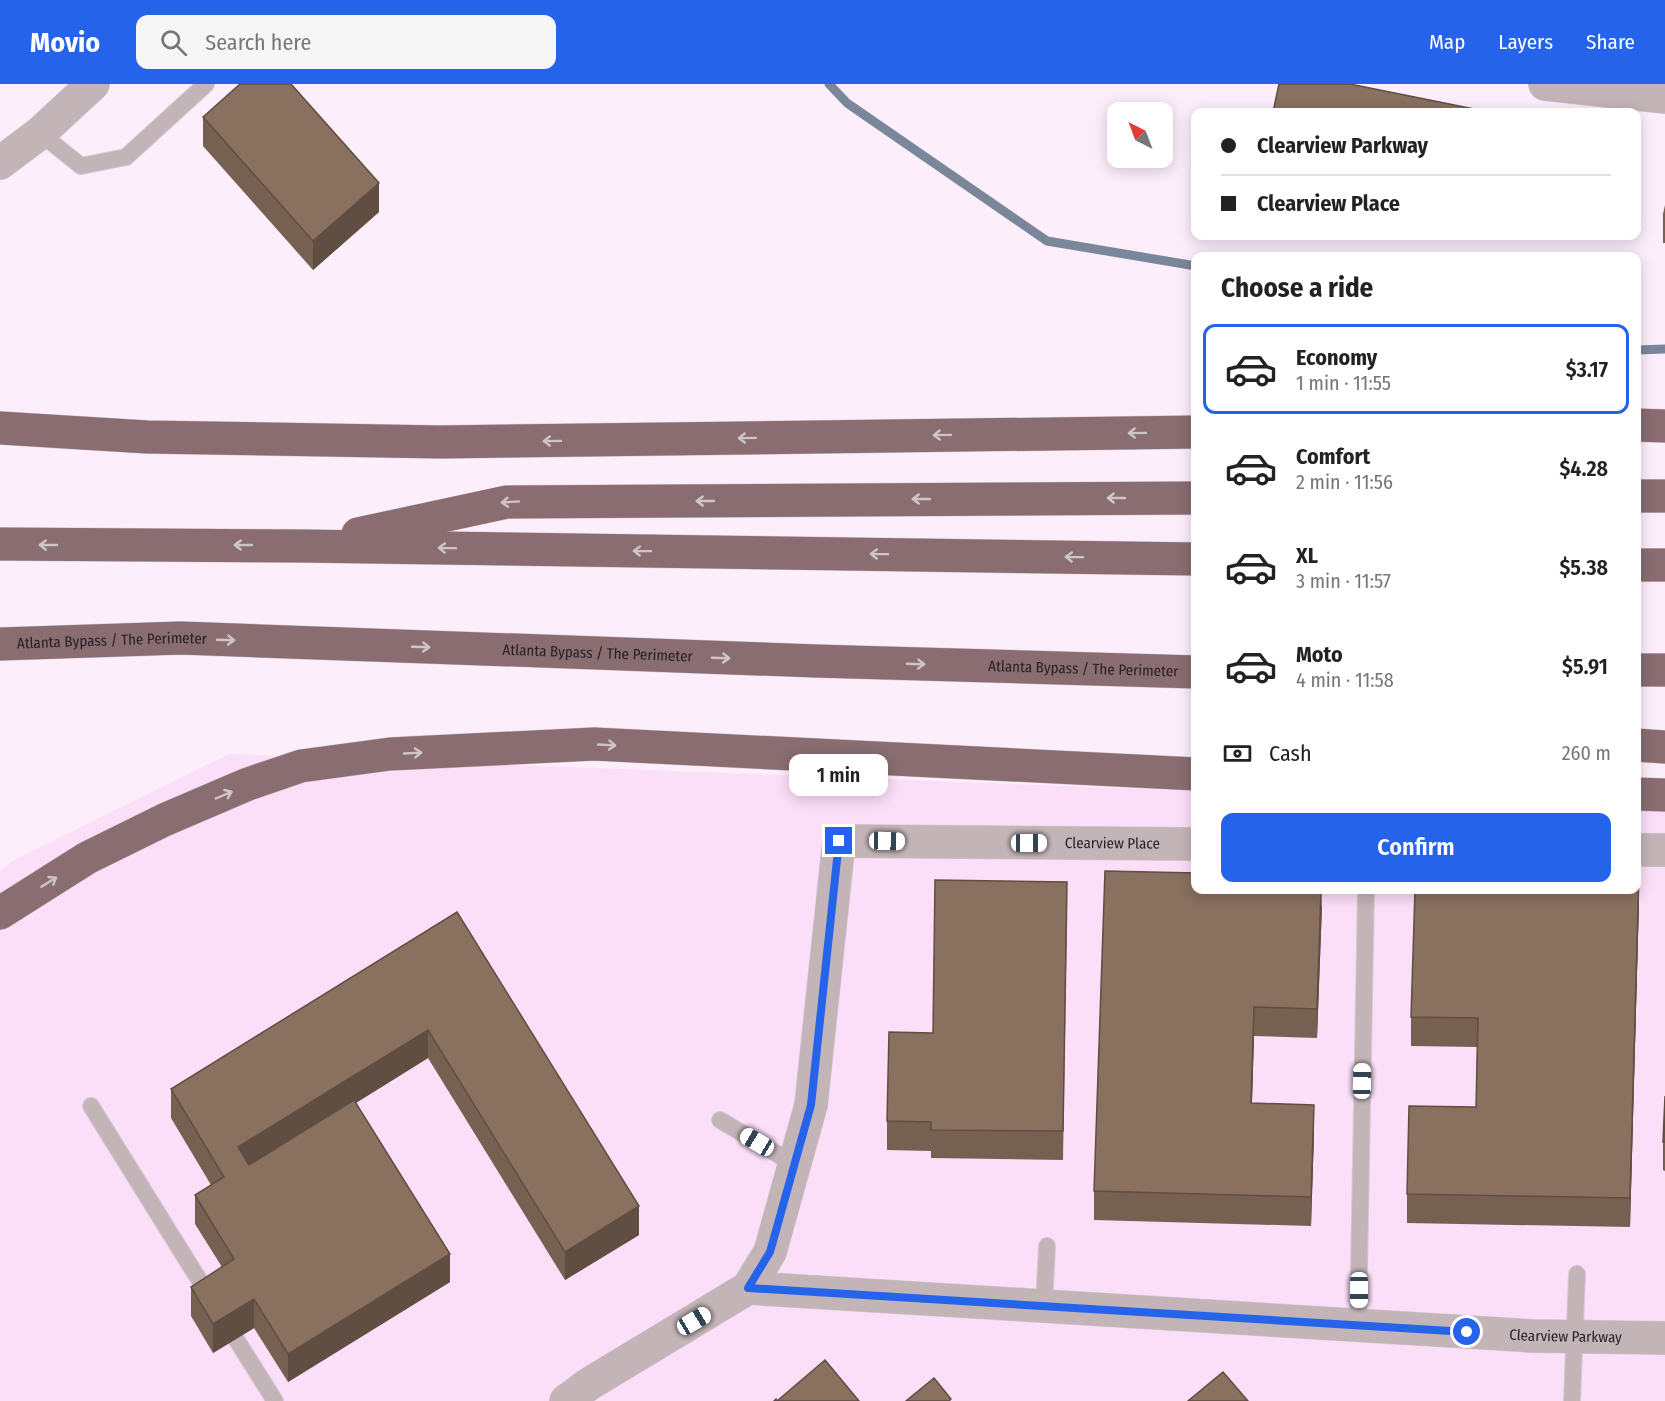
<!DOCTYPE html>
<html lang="en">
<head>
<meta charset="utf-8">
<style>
	:root { --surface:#fff; --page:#f6f6f6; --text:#222; --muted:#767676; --line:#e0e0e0; --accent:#2563eb }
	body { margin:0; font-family:"Fira Sans Condensed",sans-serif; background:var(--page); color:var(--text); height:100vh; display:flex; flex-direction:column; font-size:22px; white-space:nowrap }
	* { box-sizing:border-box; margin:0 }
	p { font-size:20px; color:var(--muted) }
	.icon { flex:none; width:33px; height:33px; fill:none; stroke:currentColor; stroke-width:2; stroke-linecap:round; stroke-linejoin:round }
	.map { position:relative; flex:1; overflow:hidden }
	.drawer { position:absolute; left:1191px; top:168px; width:450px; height:642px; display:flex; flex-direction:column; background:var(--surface); border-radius:12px; box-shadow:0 3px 15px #0003 }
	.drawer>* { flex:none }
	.guide { position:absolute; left:1191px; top:24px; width:450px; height:132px; border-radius:12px; box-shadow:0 3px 15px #0003; display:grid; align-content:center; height:132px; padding:0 30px; background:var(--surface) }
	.needle { width:39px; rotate:318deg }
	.buttons { position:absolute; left:1107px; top:18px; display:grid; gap:12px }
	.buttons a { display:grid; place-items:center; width:66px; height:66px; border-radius:12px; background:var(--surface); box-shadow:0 3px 15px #0003; font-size:30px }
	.end { position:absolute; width:27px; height:27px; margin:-14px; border:8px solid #2563eb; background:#fff; box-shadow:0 0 0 3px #fff }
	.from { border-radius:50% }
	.bubble { position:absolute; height:42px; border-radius:12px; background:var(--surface); box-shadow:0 3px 15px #0003; font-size:20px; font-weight:600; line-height:42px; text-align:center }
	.car { position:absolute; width:18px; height:36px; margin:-18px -9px; border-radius:8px; box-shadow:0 0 4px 2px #0007; background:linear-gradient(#fff 24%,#345 0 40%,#fff 0 76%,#345 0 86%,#fff 0) }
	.guide b { display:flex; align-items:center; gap:21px; height:57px; font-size:22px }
	.guide b+b { border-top:2px solid var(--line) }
	.guide i { width:15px; height:15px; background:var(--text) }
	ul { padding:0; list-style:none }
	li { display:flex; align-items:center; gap:18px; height:90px; margin:0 12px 9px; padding:0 18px; border:3px solid transparent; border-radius:12px }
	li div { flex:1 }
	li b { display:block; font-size:22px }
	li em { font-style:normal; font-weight:600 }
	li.current { border-color:var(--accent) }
	li>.icon { width:54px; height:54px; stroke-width:1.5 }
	h2 { padding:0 30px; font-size:27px; line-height:72px }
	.pay { display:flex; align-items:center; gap:15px; height:66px; padding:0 30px; font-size:22px }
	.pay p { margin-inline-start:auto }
	.cta { display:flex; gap:12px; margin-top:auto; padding:12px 30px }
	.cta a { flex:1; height:69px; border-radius:12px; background:var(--accent); color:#fff; font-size:24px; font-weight:600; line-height:69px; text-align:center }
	header { display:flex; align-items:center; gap:36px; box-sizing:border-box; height:84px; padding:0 30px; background:var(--accent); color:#fff }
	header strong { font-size:28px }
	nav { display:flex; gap:33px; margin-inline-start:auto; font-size:21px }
	.search { width:420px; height:54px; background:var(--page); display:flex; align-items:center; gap:15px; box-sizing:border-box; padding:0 21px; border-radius:12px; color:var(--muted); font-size:22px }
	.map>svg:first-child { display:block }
	.built { fill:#fbdef8 }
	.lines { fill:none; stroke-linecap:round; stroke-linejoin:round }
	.stream { stroke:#7a879a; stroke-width:9 }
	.lane-casing { stroke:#d6c9d5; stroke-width:18 }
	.street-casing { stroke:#d6c9d5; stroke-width:34 }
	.highway-casing { stroke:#d6c9d5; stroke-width:34 }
	.lane { stroke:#c3b4b7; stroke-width:16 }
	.street { stroke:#c3b4b7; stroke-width:33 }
	.highway { stroke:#896d71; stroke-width:33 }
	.wall { fill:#766052 }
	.shaded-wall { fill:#604e42 }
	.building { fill:#89705f; stroke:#604e42; stroke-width:1.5 }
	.oneway { stroke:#d0c5c6 }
	.route { stroke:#2563eb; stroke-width:8 }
	.labels { text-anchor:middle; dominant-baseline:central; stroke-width:4.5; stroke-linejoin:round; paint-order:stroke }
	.street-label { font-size:15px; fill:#271f26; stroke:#fff }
</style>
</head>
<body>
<header>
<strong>Movio</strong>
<div class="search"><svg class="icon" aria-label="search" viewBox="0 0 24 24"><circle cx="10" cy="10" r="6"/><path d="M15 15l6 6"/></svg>Search here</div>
<nav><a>Map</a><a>Layers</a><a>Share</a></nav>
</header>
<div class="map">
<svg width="1665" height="1317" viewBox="0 0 1665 1317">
	<rect width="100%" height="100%" fill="#fceefb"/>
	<path class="built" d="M229,670L1195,707L1196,806H1636L1637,723L1665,724V1317H0V787L14,776Z"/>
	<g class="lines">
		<path class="stream" d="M829,0L847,19L1047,157L1196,182
			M1636,266L1665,265"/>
		<defs>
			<path id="lane" d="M40,49L81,82L126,73L206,0
				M91,1022L211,1215
				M720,1036L794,1080
				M1044,1222L1047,1162
				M1358,1241L1366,806
				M236,1255L275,1317
				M1572,1316L1577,1190"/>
			<g id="street">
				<path d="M1545,0L1665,13"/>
				<path d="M0,79L40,49L93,0"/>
				<path d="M1636,766H1665"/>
				<path id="s1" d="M748,1204L1533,1252L1665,1254"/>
				<path id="s2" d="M566,1317L589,1300L748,1204L770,1168L811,1021L839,757L1196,760"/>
			</g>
			<g id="highway">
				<path d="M1636,341L1665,342"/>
				<path d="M0,344L147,353L441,358L1196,348"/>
				<path d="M1636,412H1665"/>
				<path d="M358,450L507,418L1196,414"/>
				<path d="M0,460L302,462L1196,475"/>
				<path d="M1636,481H1665"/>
				<path id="s3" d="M0,560L181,554L816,577L1196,588"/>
				<path d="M1636,586H1665"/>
				<path d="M1636,661L1665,663"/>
				<path d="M1636,710L1665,711"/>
				<path d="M0,829L87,774L164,736L248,700L301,682L390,670L594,660L1196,690"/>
			</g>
		</defs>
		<use href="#lane" class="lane-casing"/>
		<use href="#street" class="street-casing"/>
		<use href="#highway" class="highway-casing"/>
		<use href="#lane" class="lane"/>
		<use href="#street" class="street"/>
		<use href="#highway" class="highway"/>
	</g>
	<path class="wall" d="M203,33L379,128L313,186L203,62Z
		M1665,121V159H1663V130Z
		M1639,817L1630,1143L1407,1139V1110L1476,1023L1477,963L1411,962V933Z
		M1322,822L1317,954L1254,952L1252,1019L1314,1050L1311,1142L1094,1136V1107Z
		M1067,827L1063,1076L931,1074V1067L887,1066V1037L933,949Z
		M457,828L639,1151L565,1196L428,974L356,1019L450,1198L288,1298L254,1244L213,1269L191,1232V1203L222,1183L195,1140V1111L211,1101L171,1034V1005Z
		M1665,1012V1087L1663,1086V1058Z"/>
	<path class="shaded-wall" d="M379,99V128L313,186V157Z
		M1639,788V817L1630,1143V1114Z
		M1322,806V822L1317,954V925Z
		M1254,923V952L1251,1048V1019Z
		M428,946V974L238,1092V1063Z
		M1314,1021V1050L1311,1142V1113Z
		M639,1122V1151L565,1196V1168Z
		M450,1170V1198L288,1298V1270Z
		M254,1215V1244L213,1269V1240Z"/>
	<path class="building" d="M240,0H291L379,99L313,157L203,33Z
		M1279,0H1350L1489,28H1273Z
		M1105,787L1196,789V806H1321L1317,925L1254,923L1251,1019L1314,1021L1311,1113L1094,1107Z
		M1636,788H1639L1630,1114L1407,1110L1409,1022L1476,1023L1478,934L1411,933L1415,806H1636Z
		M935,796L1067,798L1063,1047L931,1046V1038L887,1037L889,948L933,949Z
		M457,828L639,1122L565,1168L428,946L238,1063L249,1081L354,1016L450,1170L288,1270L254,1215L213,1240L191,1203L234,1175L195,1111L224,1093L171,1005Z
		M1665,1012V1058H1663Z
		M825,1276L859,1317H774L776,1315L777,1317Z
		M1223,1288L1248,1317H1188Z
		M934,1294L951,1315L949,1317H906Z"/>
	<defs><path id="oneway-shaft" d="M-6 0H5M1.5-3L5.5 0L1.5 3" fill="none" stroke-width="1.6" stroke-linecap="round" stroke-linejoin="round" transform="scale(1.5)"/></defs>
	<g class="oneway">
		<use href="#oneway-shaft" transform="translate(1137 349) rotate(179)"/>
		<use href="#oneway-shaft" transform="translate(942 351) rotate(179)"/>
		<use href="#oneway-shaft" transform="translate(747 354) rotate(179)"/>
		<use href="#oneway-shaft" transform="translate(552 357) rotate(179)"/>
		<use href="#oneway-shaft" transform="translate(1116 414) rotate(180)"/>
		<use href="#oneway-shaft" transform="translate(921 415) rotate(180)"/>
		<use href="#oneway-shaft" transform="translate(705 417) rotate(180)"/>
		<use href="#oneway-shaft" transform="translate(510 418) rotate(176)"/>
		<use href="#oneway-shaft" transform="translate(48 461) rotate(-180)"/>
		<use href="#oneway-shaft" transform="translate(243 461) rotate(-180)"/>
		<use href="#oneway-shaft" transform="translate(447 464) rotate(-179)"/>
		<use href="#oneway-shaft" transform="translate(642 467) rotate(-179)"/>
		<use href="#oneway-shaft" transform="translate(879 470) rotate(-179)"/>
		<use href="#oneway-shaft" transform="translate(1074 473) rotate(-179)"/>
		<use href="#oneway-shaft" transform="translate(226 556) rotate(2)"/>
		<use href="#oneway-shaft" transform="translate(421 563) rotate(2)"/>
		<use href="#oneway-shaft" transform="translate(721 574) rotate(2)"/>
		<use href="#oneway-shaft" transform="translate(916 580) rotate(2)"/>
		<use href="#oneway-shaft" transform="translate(607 661) rotate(3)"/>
		<use href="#oneway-shaft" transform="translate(413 669) rotate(-3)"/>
		<use href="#oneway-shaft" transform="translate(224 711) rotate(-23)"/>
		<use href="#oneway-shaft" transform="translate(49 798) rotate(-32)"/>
	</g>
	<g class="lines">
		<path class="route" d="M839,757L811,1021L770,1168L748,1204L1467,1248"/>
	</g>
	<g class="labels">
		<g class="street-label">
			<text stroke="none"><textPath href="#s3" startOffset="112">Atlanta Bypass / The Perimeter</textPath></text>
			<text stroke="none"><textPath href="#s3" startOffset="598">Atlanta Bypass / The Perimeter</textPath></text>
			<text stroke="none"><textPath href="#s3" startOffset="1084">Atlanta Bypass / The Perimeter</textPath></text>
			<text stroke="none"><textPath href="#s2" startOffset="948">Clearview Place</textPath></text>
			<text stroke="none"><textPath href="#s1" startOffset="819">Clearview Parkway</textPath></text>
		</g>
	</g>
</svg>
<div class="buttons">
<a><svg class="needle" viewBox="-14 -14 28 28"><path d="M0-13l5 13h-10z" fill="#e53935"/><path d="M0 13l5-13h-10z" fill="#767676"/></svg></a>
</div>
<i class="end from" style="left:1467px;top:1248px"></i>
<i class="end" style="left:839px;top:757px"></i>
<div class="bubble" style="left:789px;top:670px;width:99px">1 min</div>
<i class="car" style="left:887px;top:757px;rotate:91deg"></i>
<i class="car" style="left:1029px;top:759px;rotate:90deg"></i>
<i class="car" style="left:1362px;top:997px;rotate:1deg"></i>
<i class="car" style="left:757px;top:1058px;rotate:301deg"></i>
<i class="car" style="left:1359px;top:1206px;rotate:180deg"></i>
<i class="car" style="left:694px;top:1237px;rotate:59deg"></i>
<div class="guide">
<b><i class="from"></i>Clearview Parkway</b>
<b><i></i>Clearview Place</b>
</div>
<section class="drawer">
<h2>Choose a ride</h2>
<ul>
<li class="current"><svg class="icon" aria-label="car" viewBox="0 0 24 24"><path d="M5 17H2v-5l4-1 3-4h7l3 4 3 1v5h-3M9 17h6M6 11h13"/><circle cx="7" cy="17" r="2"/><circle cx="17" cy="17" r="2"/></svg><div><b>Economy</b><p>1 min · 11:55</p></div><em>$3.17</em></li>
<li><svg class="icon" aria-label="car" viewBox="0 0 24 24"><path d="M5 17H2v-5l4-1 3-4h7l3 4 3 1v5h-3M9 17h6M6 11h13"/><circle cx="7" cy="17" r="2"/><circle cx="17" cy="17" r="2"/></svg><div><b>Comfort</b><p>2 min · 11:56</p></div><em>$4.28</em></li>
<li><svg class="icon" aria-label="car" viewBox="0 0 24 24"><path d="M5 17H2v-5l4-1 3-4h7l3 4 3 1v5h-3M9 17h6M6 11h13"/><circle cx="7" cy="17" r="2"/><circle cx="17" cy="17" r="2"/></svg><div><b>XL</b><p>3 min · 11:57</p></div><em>$5.38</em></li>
<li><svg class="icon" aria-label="car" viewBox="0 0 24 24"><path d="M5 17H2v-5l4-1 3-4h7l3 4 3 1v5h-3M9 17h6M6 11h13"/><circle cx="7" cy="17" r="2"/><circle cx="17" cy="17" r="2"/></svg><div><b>Moto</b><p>4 min · 11:58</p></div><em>$5.91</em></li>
</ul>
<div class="pay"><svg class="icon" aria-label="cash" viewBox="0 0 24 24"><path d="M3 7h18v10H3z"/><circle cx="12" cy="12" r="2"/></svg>Cash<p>260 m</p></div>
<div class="cta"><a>Confirm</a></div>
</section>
</div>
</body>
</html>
